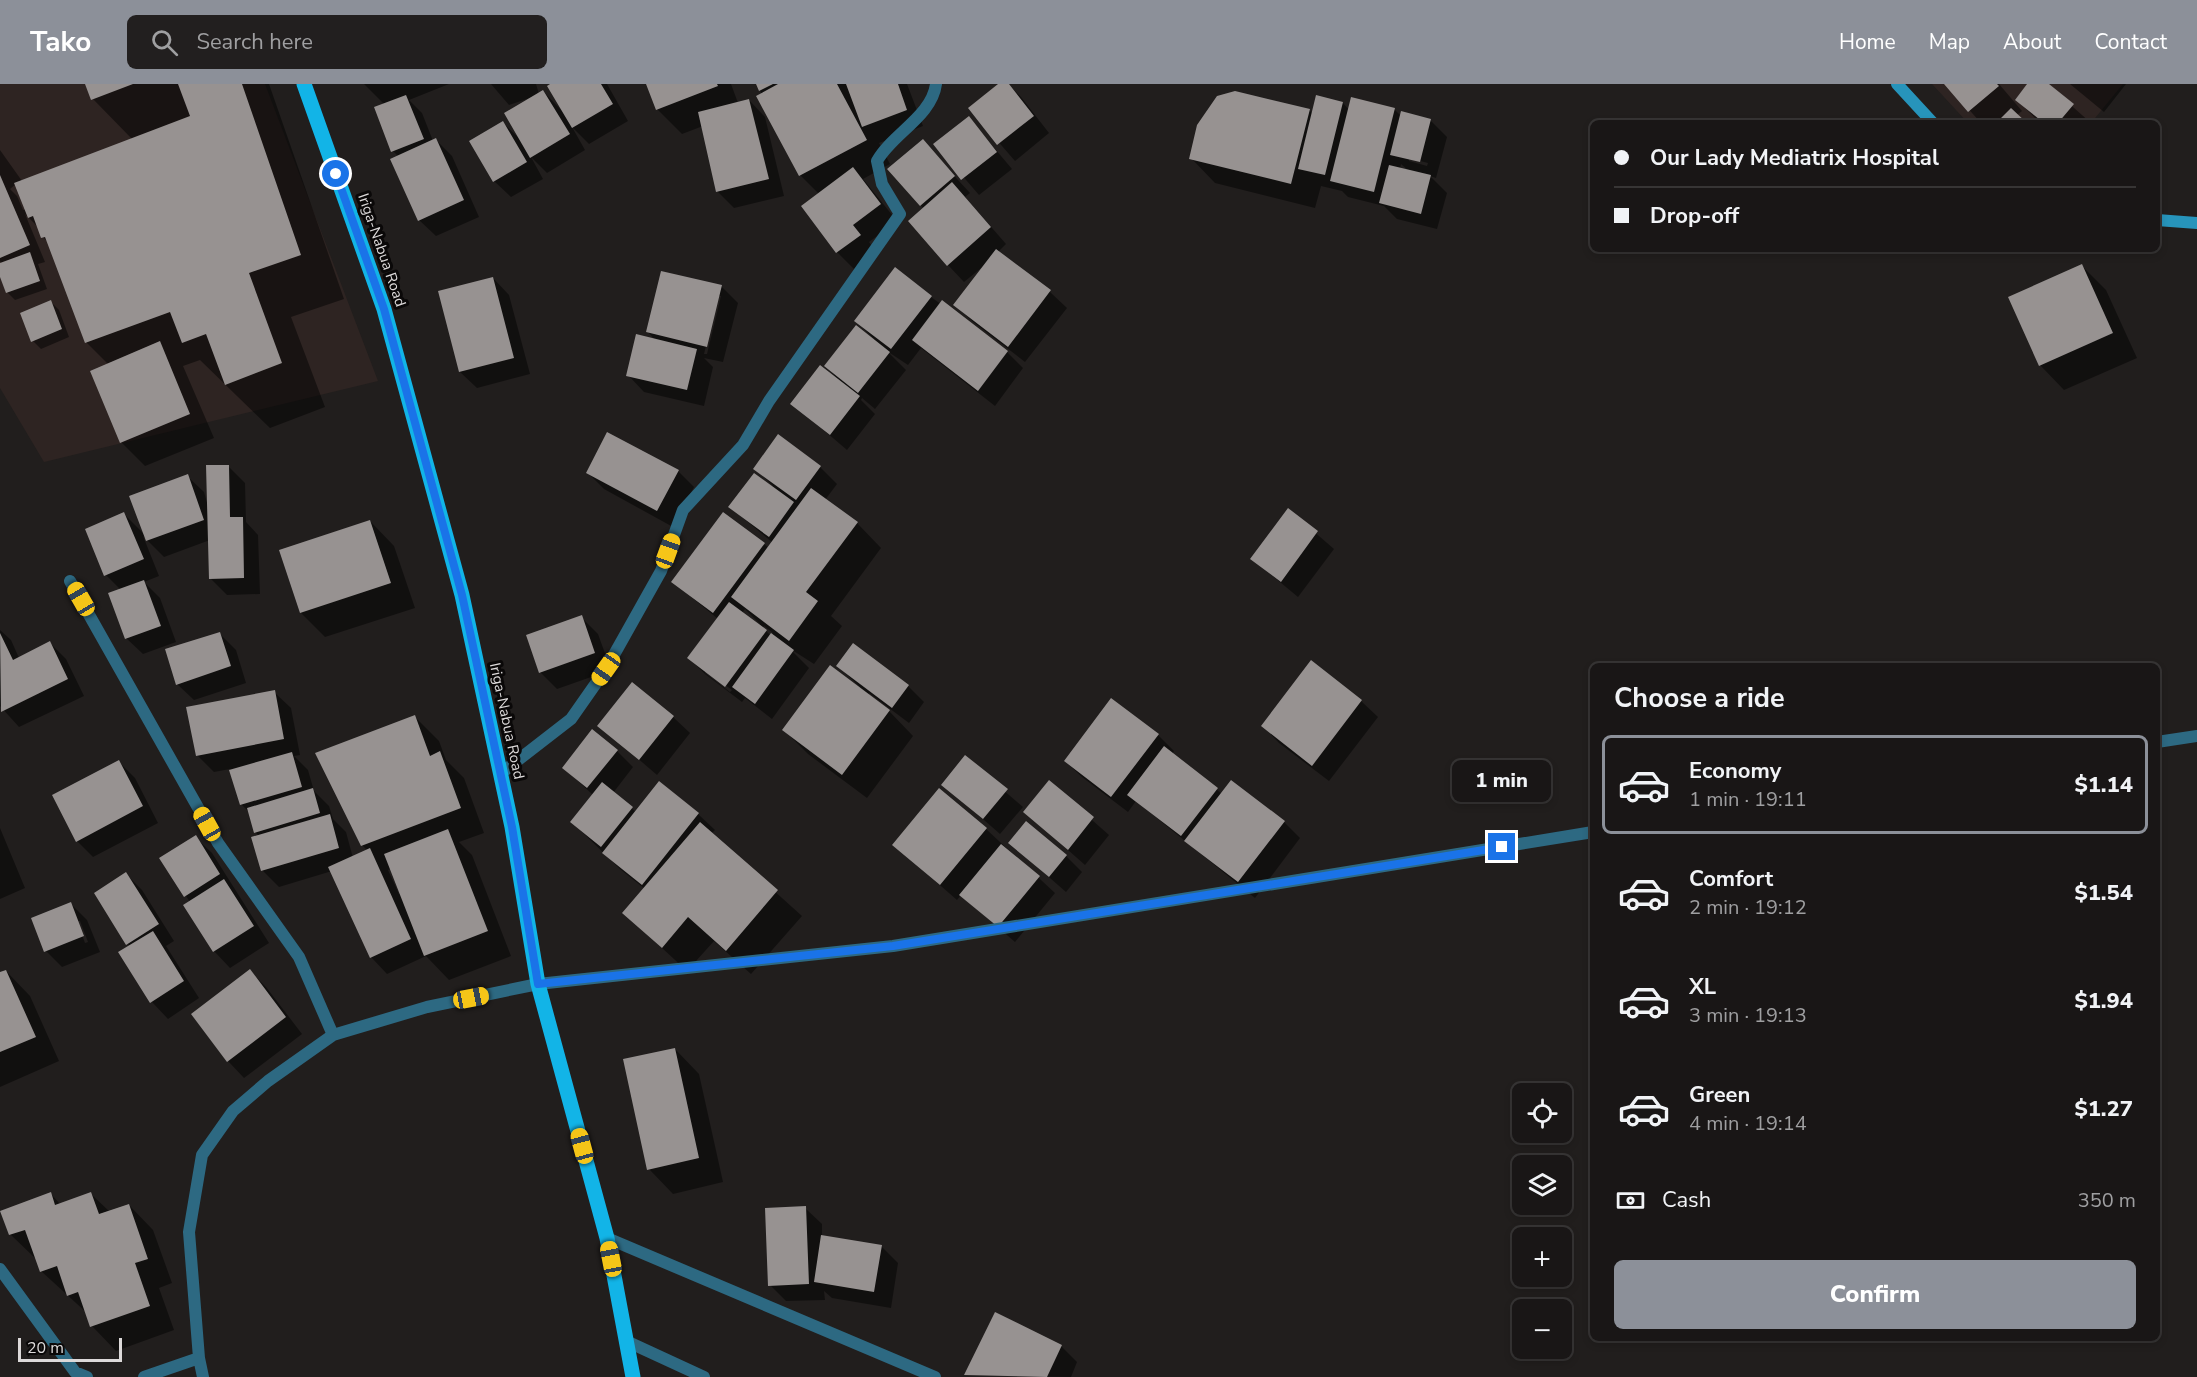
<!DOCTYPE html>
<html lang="en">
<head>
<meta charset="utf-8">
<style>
	:root { --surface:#191616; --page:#221f1f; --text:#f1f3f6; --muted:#9f9fa1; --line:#373535; --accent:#8c9099 }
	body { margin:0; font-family:"Nunito Sans",sans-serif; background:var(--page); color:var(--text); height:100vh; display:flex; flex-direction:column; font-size:22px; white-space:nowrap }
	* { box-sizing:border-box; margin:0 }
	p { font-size:20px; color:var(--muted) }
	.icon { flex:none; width:33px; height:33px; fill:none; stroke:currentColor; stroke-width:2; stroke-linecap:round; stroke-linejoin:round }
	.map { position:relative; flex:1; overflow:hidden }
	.details { position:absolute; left:1590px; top:579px; width:570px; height:678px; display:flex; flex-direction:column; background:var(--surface); border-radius:9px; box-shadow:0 3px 9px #0003,0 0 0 2px var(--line) }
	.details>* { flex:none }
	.guide { position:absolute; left:1590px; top:36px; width:570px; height:132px; border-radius:9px; box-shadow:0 3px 9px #0003,0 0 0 2px var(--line); display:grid; align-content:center; height:132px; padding:0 24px; background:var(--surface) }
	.fabs { position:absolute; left:1512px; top:999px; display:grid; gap:12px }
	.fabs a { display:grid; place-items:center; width:60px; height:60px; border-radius:9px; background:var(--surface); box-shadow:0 3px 9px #0003,0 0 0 2px var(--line); font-size:30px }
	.scale { position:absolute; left:18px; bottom:15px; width:104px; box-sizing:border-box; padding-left:6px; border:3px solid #dcd9d9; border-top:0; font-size:16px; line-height:21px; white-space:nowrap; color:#dcd9d9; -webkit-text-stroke:4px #0a0808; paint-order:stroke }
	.end { position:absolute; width:27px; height:27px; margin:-14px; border:8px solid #1a73e8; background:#fff; box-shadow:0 0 0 3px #fff }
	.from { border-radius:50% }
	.bubble { position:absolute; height:42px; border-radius:9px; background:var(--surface); box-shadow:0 3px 9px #0003,0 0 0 2px var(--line); font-size:20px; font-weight:800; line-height:42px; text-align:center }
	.car { position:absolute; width:18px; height:36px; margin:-18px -9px; border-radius:8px; box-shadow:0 0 4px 2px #0007; background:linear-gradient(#f5c518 24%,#345 0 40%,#f5c518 0 76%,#345 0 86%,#f5c518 0) }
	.guide b { display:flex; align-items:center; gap:21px; height:57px; font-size:22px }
	.guide b+b { border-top:2px solid var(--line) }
	.guide i { width:15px; height:15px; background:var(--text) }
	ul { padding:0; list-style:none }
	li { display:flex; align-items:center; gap:18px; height:99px; margin:0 12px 9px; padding:0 12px; border:3px solid transparent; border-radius:9px }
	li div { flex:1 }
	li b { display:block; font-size:22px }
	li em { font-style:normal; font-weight:800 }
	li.selected { border-color:var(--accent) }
	li>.icon { width:54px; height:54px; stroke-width:1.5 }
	h2 { padding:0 24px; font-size:27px; line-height:72px }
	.pay { display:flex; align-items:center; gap:15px; height:66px; padding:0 24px; font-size:22px }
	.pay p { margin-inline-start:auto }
	.primary-button { display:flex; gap:12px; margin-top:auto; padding:12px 24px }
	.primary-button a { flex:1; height:69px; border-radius:9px; background:var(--accent); color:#fff; font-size:24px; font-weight:800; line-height:69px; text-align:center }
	header { display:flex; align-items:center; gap:36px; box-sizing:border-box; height:84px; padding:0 30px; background:var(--accent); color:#fff }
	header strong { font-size:28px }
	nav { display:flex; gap:33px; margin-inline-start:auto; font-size:21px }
	.search { width:420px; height:54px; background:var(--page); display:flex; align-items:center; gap:15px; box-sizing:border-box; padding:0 21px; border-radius:9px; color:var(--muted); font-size:22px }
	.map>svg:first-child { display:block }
	.built { fill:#2e2422 }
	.shadow { fill:#0007; fill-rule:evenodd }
	.building { fill:#979291 }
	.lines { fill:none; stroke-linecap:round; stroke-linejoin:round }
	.street { stroke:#2d6982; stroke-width:12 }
	.secondary { stroke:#2794bb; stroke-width:12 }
	.primary { stroke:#12b4e7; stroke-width:15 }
	.route { stroke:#1a73e8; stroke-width:8 }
	.labels { text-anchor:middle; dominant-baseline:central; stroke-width:6; stroke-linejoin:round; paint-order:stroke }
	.street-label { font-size:15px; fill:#dcd9d9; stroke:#0a0808 }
</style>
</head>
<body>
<header>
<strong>Tako</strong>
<div class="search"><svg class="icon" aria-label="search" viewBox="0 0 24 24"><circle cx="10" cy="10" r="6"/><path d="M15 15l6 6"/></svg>Search here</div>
<nav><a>Home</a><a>Map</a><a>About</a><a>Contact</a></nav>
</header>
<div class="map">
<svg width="2197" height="1293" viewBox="0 0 2197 1293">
	<rect width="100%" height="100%" fill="#211e1d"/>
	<path class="built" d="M0,0H265L378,297L44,378L0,304Z
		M1932,0H2123L2091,39H1968Z"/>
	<path class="shadow" d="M87,0H269L344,215L291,233L325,323L270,344L200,276L183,282L214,354L145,382L121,358L109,281L87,259L50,160L43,153L39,144L25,130L45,178L38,180L47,205L15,216L7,208L0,189L2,180L0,177V66L22,97L132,55L93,15ZM16,100L26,125L23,126L17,112L10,105Z
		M364,0H449L409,16L422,29L433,57L436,56L452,72L479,133L436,152L419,136L399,73L393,67L385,21Z
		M491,0H536L539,10L543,7L561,26L553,0H607L628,37L589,60L572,43L585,66L547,89L531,73L543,95L511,113L494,97L503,39L520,55L530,14L509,21Z
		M648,0H731L738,19L749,16L765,33L784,112L734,124L718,108L703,42L682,50L657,25Z
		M757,0H907L923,42L879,59L890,80L863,95L897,137L869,158L876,168L854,185L837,168L803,122L819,110L800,91Z
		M1001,0H1008L1021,13L1049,49L1015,77L970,25Z
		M1946,0H1999L2022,27L2017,31L2025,39H1981Z
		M2029,0H2047L2091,39H2040L2017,16Z
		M2070,0H2126L2104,28Z
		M1343,19L1349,26H1395L1401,32L1430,36L1447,53L1436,94L1430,92L1447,109L1437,145L1397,135L1384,122L1348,113L1342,107L1321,102L1315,124L1215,99L1191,74L1309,26L1313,30ZM1409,74L1428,79L1427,82L1409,77ZM1401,80L1409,87L1400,85Z
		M969,34L1012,85L979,111L935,60Z
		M922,57L970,109L965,113L1006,160L998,168L1050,208L1067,224L1025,278L972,237L955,220L986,180L964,198L948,181L924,125L890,85Z
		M2082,182L2106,206L2137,274L2064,306L2040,281Z
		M493,194L509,211L530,290L477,304L460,288Z
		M721,202L738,219L723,278L704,274L713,283L704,322L644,308L628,291L656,257L648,248ZM718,212H721L707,270H704Z
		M931,213L1007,268L1023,284L995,322L921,264L908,281L887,267L906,286L875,325L862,314L861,316L875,330L847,366L792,319L840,298L826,282L874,255L856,237Z
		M51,218L59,226L69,253L41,265L33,257Z
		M779,352L820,383L837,400L825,416L857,439L881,464L831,532L842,542L814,580L789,564L809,584L772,635L745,614L742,618L705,590L689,574L718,535L673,498L723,430L769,464L773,459L730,423L773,402L755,384ZM745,525L760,540L759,542L742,529ZM764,542L773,549L771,552L763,544ZM705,586L732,606L730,608L705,589Z
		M228,382L245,399L246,438L258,451L260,510L227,511L211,495L210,456L164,473L143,452L159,492L144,498L160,514L176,558L143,570L126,554L121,506L106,491L124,430L145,451L187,392L204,408L208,422Z
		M678,387L694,403L673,443L604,405L588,389Z
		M1289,426L1334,465L1298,513L1252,475Z
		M370,437L394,462L415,524L325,553L301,529Z
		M581,533L598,550L611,586L557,605L540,588Z
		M0,546L11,556L19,574L50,559L66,575L84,612L19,643L0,622Z
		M219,549L236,566L246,599L194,616L177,600Z
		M838,582L908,602L924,618L909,639L869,609L868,612L889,627L913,652L867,714L808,670L784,646L860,603Z
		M274,608L291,624L300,671L294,672L308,686L314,707L329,722L333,735L346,748L353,774L368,767L362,761L415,633L439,657L446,676L464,694L484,749L459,758L472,771L511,872L449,896L426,872L387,890L371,873L332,787L279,803L262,786L259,752L255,748L250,729L241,720L230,685L214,688L197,671ZM391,784L401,809L399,810L388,786Z
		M1361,617L1378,633L1329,697L1279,659L1263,642Z
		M673,633L690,649L657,691L599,641Z
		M1158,651L1174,667L1172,670L1222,710L1284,738L1300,754L1255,814L1136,717L1128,728L1082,693L1065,677Z
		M617,667L633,683L613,709L636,728L698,730L715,746L711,750L802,832L751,890L714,857L687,887L624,829L645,805L620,785L572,738L593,711L564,684Z
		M965,673L1023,723L1000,750L943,700Z
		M119,678L135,694L158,739L93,773L77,757Z
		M1049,698L1109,751L1085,781L1025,728Z
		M0,744L25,804L0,815Z
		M986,745L1055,809L1015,858L961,811L957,816L894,761Z
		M195,753L212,769L269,859L230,884L214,867L190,818L161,775Z
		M1010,759L1066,772L1082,788L1066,808Z
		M126,790L142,806L174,857L166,862L199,914L168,935L152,918L120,869L130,862L128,860Z
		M71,820L87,836L100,868L62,883L46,867ZM77,837H80L88,858L85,859Z
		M6,887L30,912L59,977L0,1003V890Z
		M250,887L266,903L302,950L244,994L228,977Z
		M675,965L699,990L723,1098L673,1110L649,1085Z
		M51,1110L61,1121L91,1110L110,1128L129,1121L153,1146L172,1199L159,1204L174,1246L116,1267L92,1242L88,1230L41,1187L36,1175L11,1151L2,1128Z
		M805,1124L822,1140V1153L881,1162L898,1179L891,1224L832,1214L824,1207L825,1216L786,1217L770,1201Z
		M1061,1262L1077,1278L1071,1293L966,1291Z"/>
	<path class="building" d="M85,0H133L91,16Z
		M178,0H242L301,171L249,189L282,279L225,301L206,250L182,259L170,228L85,259L45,153L41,154L33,132L28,134L14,99L190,32Z
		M550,0H601L613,20L572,44L547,2Z
		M646,0H717L718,2L656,26Z
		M756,0H773L759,7Z
		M778,0H837L867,56L799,92L756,12Z
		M846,0H898L907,26L862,43Z
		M998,0H1009L1034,32L997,61L968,24Z
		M1944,0H1997L1999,2L1968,28Z
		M2027,0H2049L2074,20L2058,39H2044L2015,16Z
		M543,6L570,50L530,74L504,29Z
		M1235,7L1310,25L1291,100L1189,75L1197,41L1217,12Z
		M406,11L424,55L391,68L374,23Z
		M1316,11L1343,18L1325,91L1298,85Z
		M1351,13L1395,24L1374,108L1330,97Z
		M749,15L769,95L716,108L698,28Z
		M2011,24L2027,39H1996Z
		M1401,27L1431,35L1420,78L1390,71Z
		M969,32L997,68L961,96L933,60Z
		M503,37L527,78L493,98L469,57Z
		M436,54L464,116L418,137L390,75Z
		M923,55L955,92L920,122L887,85Z
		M1389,81L1431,91L1421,130L1379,119Z
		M853,83L881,120L853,141L861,151L836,169L801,122Z
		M0,91L30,161L0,174Z
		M952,98L991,143L947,182L908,137Z
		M996,165L1051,206L1008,263L953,221Z
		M30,168L40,197L6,209L0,193V179Z
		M2082,180L2113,249L2039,282L2008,213Z
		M895,183L932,212L891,265L854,237Z
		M661,187L722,201L707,263L646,248Z
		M493,193L514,274L459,288L438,207Z
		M51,216L62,245L31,258L20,229Z
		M942,216L1008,267L978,307L912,256Z
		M856,241L890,268L858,309L824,282Z
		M636,250L697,265L687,306L626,292Z
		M160,257L190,330L120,359L90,287Z
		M820,281L860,312L830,351L790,320Z
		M607,348L679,386L657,427L586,389Z
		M778,350L821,382L796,416L753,385Z
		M206,381H229L230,433H243L244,494L209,495Z
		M754,389L794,418L769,453L728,423Z
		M188,390L204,436L146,457L129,412Z
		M811,404L858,438L806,508L818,517L789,557L731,513Z
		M1288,424L1318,447L1281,498L1250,475Z
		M124,428L144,475L104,492L85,445Z
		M723,428L765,459L713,529L671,498Z
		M370,436L391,499L300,529L279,466Z
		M144,496L161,542L125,555L108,509Z
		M729,518L767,546L725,603L687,574Z
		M582,531L595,569L539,589L526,551Z
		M220,548L231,582L176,601L165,565Z
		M0,549L13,576L50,557L68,595L1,628Z
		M771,549L794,566L755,620L732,603Z
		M853,559L909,601L892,624L836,582Z
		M1311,576L1362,616L1312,682L1261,642Z
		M830,581L890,626L842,691L782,646Z
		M632,598L674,632L639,676L597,642Z
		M275,606L284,655L196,672L186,623Z
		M1111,614L1159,650L1111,713L1064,677Z
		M415,631L430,672L440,667L461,724L361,762L315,669Z
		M592,645L618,666L587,704L562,684Z
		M1164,662L1218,704L1181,752L1127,711Z
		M292,668L302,703L240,721L229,686Z
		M965,671L1008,705L983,735L941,701Z
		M119,676L143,722L76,758L52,711Z
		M1049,696L1094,733L1068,766L1023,728Z
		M1231,696L1285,737L1238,798L1184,757Z
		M659,697L699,729L642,801L602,769Z
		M602,698L633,723L601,763L570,738Z
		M313,704L320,729L254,749L247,724Z
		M939,704L987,744L940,801L892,761Z
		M330,730L339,764L261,787L251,753Z
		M1026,737L1067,771L1049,793L1008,759Z
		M700,738L778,806L726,867L688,833L662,864L622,829Z
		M448,745L488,847L424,872L384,770Z
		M196,751L220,790L184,813L159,774Z
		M1001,760L1040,792L998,843L959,811Z
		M370,764L411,855L370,874L328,783Z
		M126,788L159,840L126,861L94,809Z
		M224,795L254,842L213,868L183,821Z
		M71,818L84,852L44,868L31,834Z
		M153,847L184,897L150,919L118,868Z
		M250,885L286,933L227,978L191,930Z
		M6,886L36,953L0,968V888Z
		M675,964L699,1074L647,1086L623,975Z
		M51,1108L55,1121L91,1108L99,1130L129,1120L148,1175L135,1179L150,1222L90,1243L78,1208L67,1212L57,1182L40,1188L25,1146L9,1151L0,1127Z
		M806,1122L809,1200L768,1202L765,1124Z
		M821,1151L882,1161L874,1208L814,1198Z
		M995,1228L1062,1261L1047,1293L964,1291Z"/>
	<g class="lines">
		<path class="street" d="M70,497L218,759L299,873L333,951
			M2157,658L2197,652
			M500,690L571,635L606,585L661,487L683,426L743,361L769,317L900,130L882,100L877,77C892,50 932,32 936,0
			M607,1154L935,1293
			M0,1185L75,1288L87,1293
			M626,1257L704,1293
			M144,1293L199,1274
			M203,1293L199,1274L189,1148L202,1071L233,1027L268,997L333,951L427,923L538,900L893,862L1593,748"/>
		<path class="secondary" d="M1897,0L1933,39
			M2157,136L2197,139"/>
		<path class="primary" d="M304,0L384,225L462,511L512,743L538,900L607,1154L633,1293"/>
	</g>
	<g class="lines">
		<path class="route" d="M336,90L384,225L462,511L512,743L538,900L893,862L1502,763"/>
	</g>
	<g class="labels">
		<g class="street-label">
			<text transform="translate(382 166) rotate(71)">Iriga-Nabua Road</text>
			<text transform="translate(507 637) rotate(78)">Iriga-Nabua Road</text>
		</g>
	</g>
</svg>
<div class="fabs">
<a><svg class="icon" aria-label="locate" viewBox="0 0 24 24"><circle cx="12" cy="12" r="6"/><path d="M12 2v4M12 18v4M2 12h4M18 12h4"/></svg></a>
<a><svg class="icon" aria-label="layers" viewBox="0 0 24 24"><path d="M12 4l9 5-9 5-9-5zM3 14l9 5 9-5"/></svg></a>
<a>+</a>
<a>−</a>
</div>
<div class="scale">20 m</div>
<i class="end from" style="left:336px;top:90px"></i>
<i class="end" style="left:1502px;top:763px"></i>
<div class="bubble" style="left:1452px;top:676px;width:99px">1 min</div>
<i class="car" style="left:668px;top:467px;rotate:20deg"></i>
<i class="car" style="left:81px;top:515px;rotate:330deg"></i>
<i class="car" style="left:606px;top:585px;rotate:215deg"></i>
<i class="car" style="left:207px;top:740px;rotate:331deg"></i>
<i class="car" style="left:471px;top:914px;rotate:79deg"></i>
<i class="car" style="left:582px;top:1062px;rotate:345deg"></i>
<i class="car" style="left:611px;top:1175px;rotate:349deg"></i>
<div class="guide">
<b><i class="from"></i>Our Lady Mediatrix Hospital</b>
<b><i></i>Drop-off</b>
</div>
<section class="details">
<h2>Choose a ride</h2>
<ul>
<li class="selected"><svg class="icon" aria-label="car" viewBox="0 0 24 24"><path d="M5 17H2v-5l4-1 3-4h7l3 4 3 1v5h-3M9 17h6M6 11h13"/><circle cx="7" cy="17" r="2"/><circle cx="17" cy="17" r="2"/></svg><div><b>Economy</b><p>1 min · 19:11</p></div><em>$1.14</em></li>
<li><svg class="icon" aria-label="car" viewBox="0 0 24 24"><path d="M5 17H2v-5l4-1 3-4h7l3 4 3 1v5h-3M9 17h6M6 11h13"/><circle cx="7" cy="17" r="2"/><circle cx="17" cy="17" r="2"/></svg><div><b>Comfort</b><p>2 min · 19:12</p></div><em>$1.54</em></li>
<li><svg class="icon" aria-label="car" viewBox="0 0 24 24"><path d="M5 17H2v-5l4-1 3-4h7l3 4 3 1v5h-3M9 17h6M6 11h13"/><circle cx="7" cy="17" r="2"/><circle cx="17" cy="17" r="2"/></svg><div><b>XL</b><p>3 min · 19:13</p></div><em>$1.94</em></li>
<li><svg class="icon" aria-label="car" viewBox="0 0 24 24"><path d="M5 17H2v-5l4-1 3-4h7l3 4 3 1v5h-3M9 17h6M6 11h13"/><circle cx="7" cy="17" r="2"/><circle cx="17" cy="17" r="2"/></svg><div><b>Green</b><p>4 min · 19:14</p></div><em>$1.27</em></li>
</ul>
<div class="pay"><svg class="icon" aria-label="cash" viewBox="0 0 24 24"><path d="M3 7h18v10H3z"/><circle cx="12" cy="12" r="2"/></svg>Cash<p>350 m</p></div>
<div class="primary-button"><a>Confirm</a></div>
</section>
</div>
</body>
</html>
